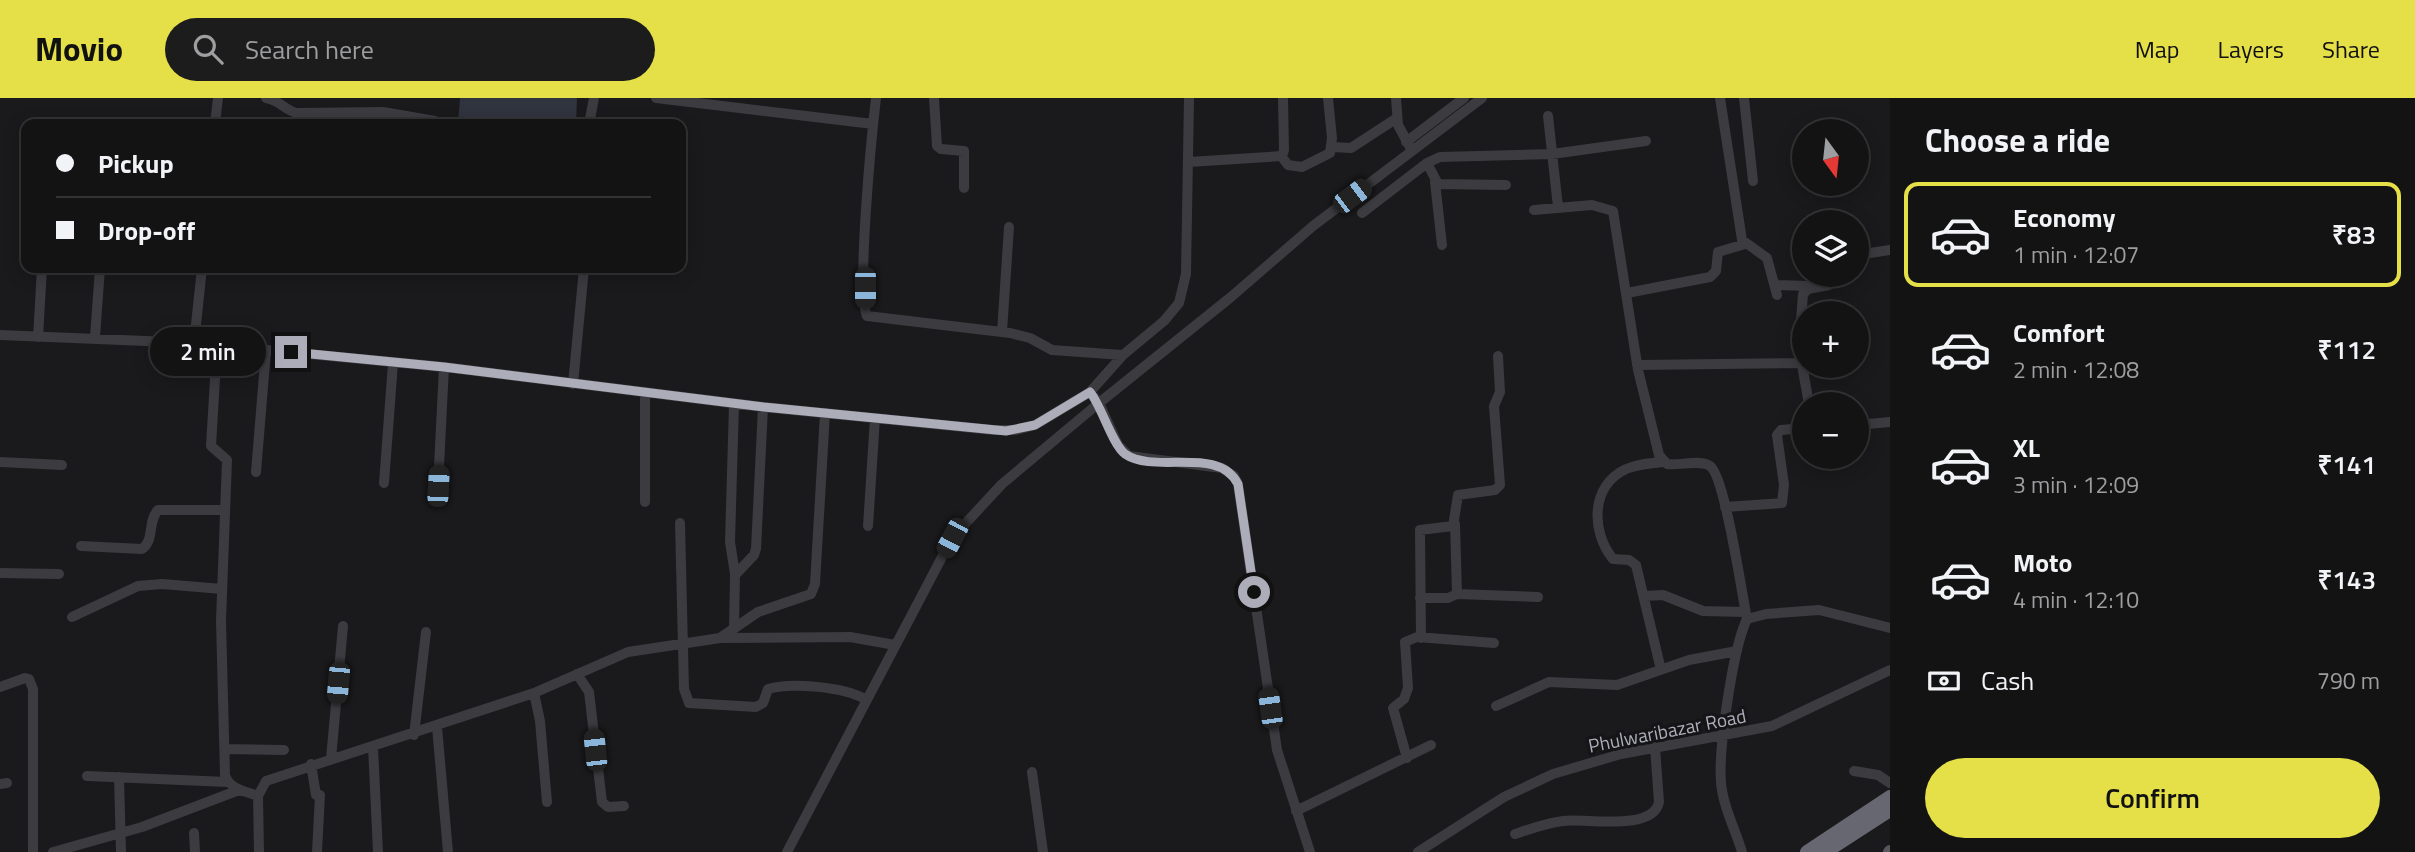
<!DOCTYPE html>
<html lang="en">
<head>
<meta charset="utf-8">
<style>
	:root { --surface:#141314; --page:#1d1c1d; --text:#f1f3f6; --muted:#9d9ea0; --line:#333234; --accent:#e5df48 }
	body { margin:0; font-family:"Titillium Web",sans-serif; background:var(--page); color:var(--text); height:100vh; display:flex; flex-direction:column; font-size:26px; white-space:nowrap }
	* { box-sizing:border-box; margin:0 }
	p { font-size:23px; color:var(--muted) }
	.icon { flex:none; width:38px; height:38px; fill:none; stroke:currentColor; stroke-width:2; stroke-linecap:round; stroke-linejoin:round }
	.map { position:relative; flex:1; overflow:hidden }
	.sheet { display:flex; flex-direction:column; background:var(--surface); width:525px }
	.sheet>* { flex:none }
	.hud { position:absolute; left:21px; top:21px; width:665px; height:154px; border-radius:14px; box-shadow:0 4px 18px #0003,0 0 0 2px var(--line); display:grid; align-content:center; height:154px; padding:0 35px; background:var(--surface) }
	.needle { width:46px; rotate:165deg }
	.controls { position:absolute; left:1792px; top:21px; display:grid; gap:14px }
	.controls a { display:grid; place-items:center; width:77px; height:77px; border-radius:50%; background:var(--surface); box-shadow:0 4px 18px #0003,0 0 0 2px var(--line); font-size:35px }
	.end { position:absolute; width:32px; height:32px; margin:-16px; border:9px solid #adadba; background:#111; box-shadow:0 0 0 4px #111 }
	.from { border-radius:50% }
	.bubble { position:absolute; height:49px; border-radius:24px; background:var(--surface); box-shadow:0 4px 18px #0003,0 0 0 2px var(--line); font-size:23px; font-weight:600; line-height:49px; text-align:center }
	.car { position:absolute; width:21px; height:42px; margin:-21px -10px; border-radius:9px; box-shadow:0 0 5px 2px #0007; background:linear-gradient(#222 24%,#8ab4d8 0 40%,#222 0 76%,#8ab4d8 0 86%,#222 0) }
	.hud b { display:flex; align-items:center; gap:24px; height:66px; font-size:26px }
	.hud b+b { border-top:2px solid var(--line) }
	.hud i { width:18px; height:18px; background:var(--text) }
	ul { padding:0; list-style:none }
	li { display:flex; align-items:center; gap:21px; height:105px; margin:0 14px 10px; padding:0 21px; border:4px solid transparent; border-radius:14px }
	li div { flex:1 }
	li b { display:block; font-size:26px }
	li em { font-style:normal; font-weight:600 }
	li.current { border-color:var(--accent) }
	li>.icon { width:63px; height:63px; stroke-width:1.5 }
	h2 { padding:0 35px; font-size:32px; line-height:84px }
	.pay { display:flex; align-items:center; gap:18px; height:77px; padding:0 35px; font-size:26px }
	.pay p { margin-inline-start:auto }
	.cta { display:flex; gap:14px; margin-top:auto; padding:14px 35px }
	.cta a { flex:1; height:80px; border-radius:42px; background:var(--accent); color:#111; font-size:28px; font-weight:600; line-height:80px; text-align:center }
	header { display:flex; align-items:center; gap:42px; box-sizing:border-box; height:98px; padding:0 35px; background:var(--accent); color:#111 }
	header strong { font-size:33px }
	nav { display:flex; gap:38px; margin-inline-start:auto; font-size:24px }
	.search { width:490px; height:63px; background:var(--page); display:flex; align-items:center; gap:18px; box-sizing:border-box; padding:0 24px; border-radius:38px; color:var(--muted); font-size:26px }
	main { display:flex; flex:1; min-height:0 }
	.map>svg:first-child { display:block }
	.water { fill:#30343f }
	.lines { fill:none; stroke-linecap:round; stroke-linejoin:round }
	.minor { stroke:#3b3b40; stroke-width:10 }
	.major { stroke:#57575f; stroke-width:12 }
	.highway { stroke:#676771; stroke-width:14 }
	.route { stroke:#adadba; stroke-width:9 }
	.labels { text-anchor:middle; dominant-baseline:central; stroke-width:6; stroke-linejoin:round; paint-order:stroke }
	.street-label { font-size:19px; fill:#adadba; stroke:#151416 }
</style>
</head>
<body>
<header>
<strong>Movio</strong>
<div class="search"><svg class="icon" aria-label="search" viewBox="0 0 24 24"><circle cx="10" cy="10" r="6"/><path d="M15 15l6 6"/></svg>Search here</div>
<nav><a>Map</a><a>Layers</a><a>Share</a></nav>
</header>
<main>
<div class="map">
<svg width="1890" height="754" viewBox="0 0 1890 754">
	<rect width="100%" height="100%" fill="#1a191b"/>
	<path class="water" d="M460,0H577L576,26H458Z"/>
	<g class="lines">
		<path class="minor" d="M266,0C280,2 284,12 297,15L383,14L435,23
			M656,0L873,26
			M876,0C872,34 856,195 867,218L1010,235L1030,240L1052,252L1123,257
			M934,0L937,48L941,51L964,53V90
			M1396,0L1398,27L1410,49
			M1720,0L1742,142L1767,160L1777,197
			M1744,0L1753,83
			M1548,18L1558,109
			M117,25L135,26
			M215,26L218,0
			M589,26L594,0
			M1406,44L1464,0
			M1332,49L1351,50L1397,20
			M1281,58L1288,67L1302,69L1330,55L1332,40L1328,0
			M1189,64L1282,58L1284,52L1283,0
			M1427,65L1438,86L1506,87
			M1435,84L1442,147
			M1534,112L1592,107L1613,113L1638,272L1659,357L1667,366C1679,368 1700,361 1710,368C1725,378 1742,497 1747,521
			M1362,115L1427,65L1440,59L1552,56L1646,43
			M1857,157L1890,152
			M1775,187L1808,188
			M1627,195L1710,179L1716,173L1718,154L1745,146
			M1002,234L1009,129
			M0,237L194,245L444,269L763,309L994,332H1016L1035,327L1090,294L1123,257L1164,223L1179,205L1186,176L1189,0
			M38,239L42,170
			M95,239L100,170
			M194,245L202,170
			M217,247L211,348L227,362L221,523L225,677C229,691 245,693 258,698
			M1637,267L1801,265
			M573,286L584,170
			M1090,294L1099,305L1231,199L1313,128L1482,0
			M734,306L730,444L735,476
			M1809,306L1799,250L1803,196L1808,191L1829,187L1832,177
			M1857,327L1890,324
			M0,364L62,367
			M256,374L266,252
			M384,385L393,265
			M438,388L444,269
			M645,404V296
			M1725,409L1782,405L1784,387L1777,337L1781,332L1804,330
			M680,425L684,591L689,605L756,609L763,605L768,591C791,584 844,589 865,601
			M868,428L875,320
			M81,448L142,451C155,442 147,424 158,412H223
			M0,475L59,476
			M1457,496L1538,499
			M1645,498L1663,497L1703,513L1745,514
			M1420,500H1448L1457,496L1455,426
			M72,519L138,488L162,486L222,491
			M734,530L735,477L754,457L756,451L763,309
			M721,540L850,539L895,547
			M1421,540L1420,432L1453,428L1458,397L1495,392L1500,387L1494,308L1500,294L1498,258
			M1661,572L1636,467L1629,462L1613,461C1591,434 1590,388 1626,371C1638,366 1651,365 1664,364
			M577,576L589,594L602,704L608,709L624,708
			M0,589L25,580L29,581L33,591V754
			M534,595L540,623L547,704
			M1496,608L1549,584L1617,587L1689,562L1737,553
			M437,629L448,754
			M414,637L426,534
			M373,649L378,754
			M225,651L284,652
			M1407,660L1393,610L1404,601L1408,590L1405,544L1417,539L1494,545
			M331,661L343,528
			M311,666L316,697
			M1854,673L1878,677L1890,685
			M1032,674L1043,754
			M87,678L227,684
			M119,679L121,754
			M0,686L7,685
			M1296,713L1431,647
			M194,735L195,754
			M1515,736C1530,731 1546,725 1563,723C1585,720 1653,734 1659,704L1655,649
			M53,754L142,729L239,692
			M259,754L258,698L266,683L534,595L628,554L720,540L758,514L811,496L815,486L825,315
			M317,754L320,697
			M787,754L952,440L1002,386L1099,305L1118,347L1129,358L1222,370L1234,378L1238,386L1277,652L1310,754
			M1418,754L1504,699L1553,676L1621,656L1772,628L1890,572
			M1742,754C1736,733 1725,713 1722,692C1716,661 1733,550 1747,521L1766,516L1819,512L1890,530"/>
		<path class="major" d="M1889,754L1890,753"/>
		<path class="highway" d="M1807,754L1890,699
			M1825,754L1890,712"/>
	</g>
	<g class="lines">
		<path class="route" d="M291,254L444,269L764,309L1006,333L1035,327L1090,294C1102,309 1112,346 1125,356C1156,377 1218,347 1238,386L1254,494"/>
	</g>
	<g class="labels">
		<g class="street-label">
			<text transform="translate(1667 632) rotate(-11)">Phulwaribazar Road</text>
		</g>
	</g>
</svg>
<div class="controls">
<a><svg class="needle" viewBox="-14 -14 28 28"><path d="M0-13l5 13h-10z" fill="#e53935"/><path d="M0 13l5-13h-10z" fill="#9d9ea0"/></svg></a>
<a><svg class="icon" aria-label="layers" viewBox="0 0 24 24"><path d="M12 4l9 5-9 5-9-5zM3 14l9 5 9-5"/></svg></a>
<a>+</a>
<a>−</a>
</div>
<i class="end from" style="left:1254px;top:494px"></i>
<i class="end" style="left:291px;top:254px"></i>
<div class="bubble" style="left:150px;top:229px;width:116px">2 min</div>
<i class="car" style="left:1352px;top:98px;rotate:53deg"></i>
<i class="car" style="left:865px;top:190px;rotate:180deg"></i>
<i class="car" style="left:438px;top:388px;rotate:3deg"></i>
<i class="car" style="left:952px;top:440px;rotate:208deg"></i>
<i class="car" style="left:338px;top:585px;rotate:185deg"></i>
<i class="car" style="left:1270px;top:610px;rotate:352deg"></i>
<i class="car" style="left:595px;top:652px;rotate:354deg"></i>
<div class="hud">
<b><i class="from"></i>Pickup</b>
<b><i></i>Drop-off</b>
</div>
</div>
<section class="sheet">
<h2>Choose a ride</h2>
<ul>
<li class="current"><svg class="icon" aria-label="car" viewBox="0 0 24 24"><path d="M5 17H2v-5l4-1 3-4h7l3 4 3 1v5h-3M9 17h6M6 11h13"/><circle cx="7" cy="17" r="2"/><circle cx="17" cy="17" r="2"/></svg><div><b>Economy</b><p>1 min · 12:07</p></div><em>₹83</em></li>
<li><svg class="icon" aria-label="car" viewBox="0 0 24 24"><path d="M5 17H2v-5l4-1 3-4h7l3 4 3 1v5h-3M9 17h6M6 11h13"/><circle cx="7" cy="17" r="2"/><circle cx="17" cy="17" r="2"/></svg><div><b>Comfort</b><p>2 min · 12:08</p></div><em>₹112</em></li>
<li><svg class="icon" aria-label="car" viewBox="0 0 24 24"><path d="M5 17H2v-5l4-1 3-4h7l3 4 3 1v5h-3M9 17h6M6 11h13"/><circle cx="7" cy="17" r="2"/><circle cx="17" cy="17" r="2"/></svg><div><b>XL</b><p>3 min · 12:09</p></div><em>₹141</em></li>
<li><svg class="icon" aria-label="car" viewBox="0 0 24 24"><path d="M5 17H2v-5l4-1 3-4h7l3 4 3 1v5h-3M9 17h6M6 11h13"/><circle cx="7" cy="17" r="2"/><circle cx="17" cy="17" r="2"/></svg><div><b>Moto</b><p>4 min · 12:10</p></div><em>₹143</em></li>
</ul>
<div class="pay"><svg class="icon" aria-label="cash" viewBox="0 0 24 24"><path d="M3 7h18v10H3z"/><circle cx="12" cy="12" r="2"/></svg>Cash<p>790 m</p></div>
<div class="cta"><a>Confirm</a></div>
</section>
</main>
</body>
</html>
